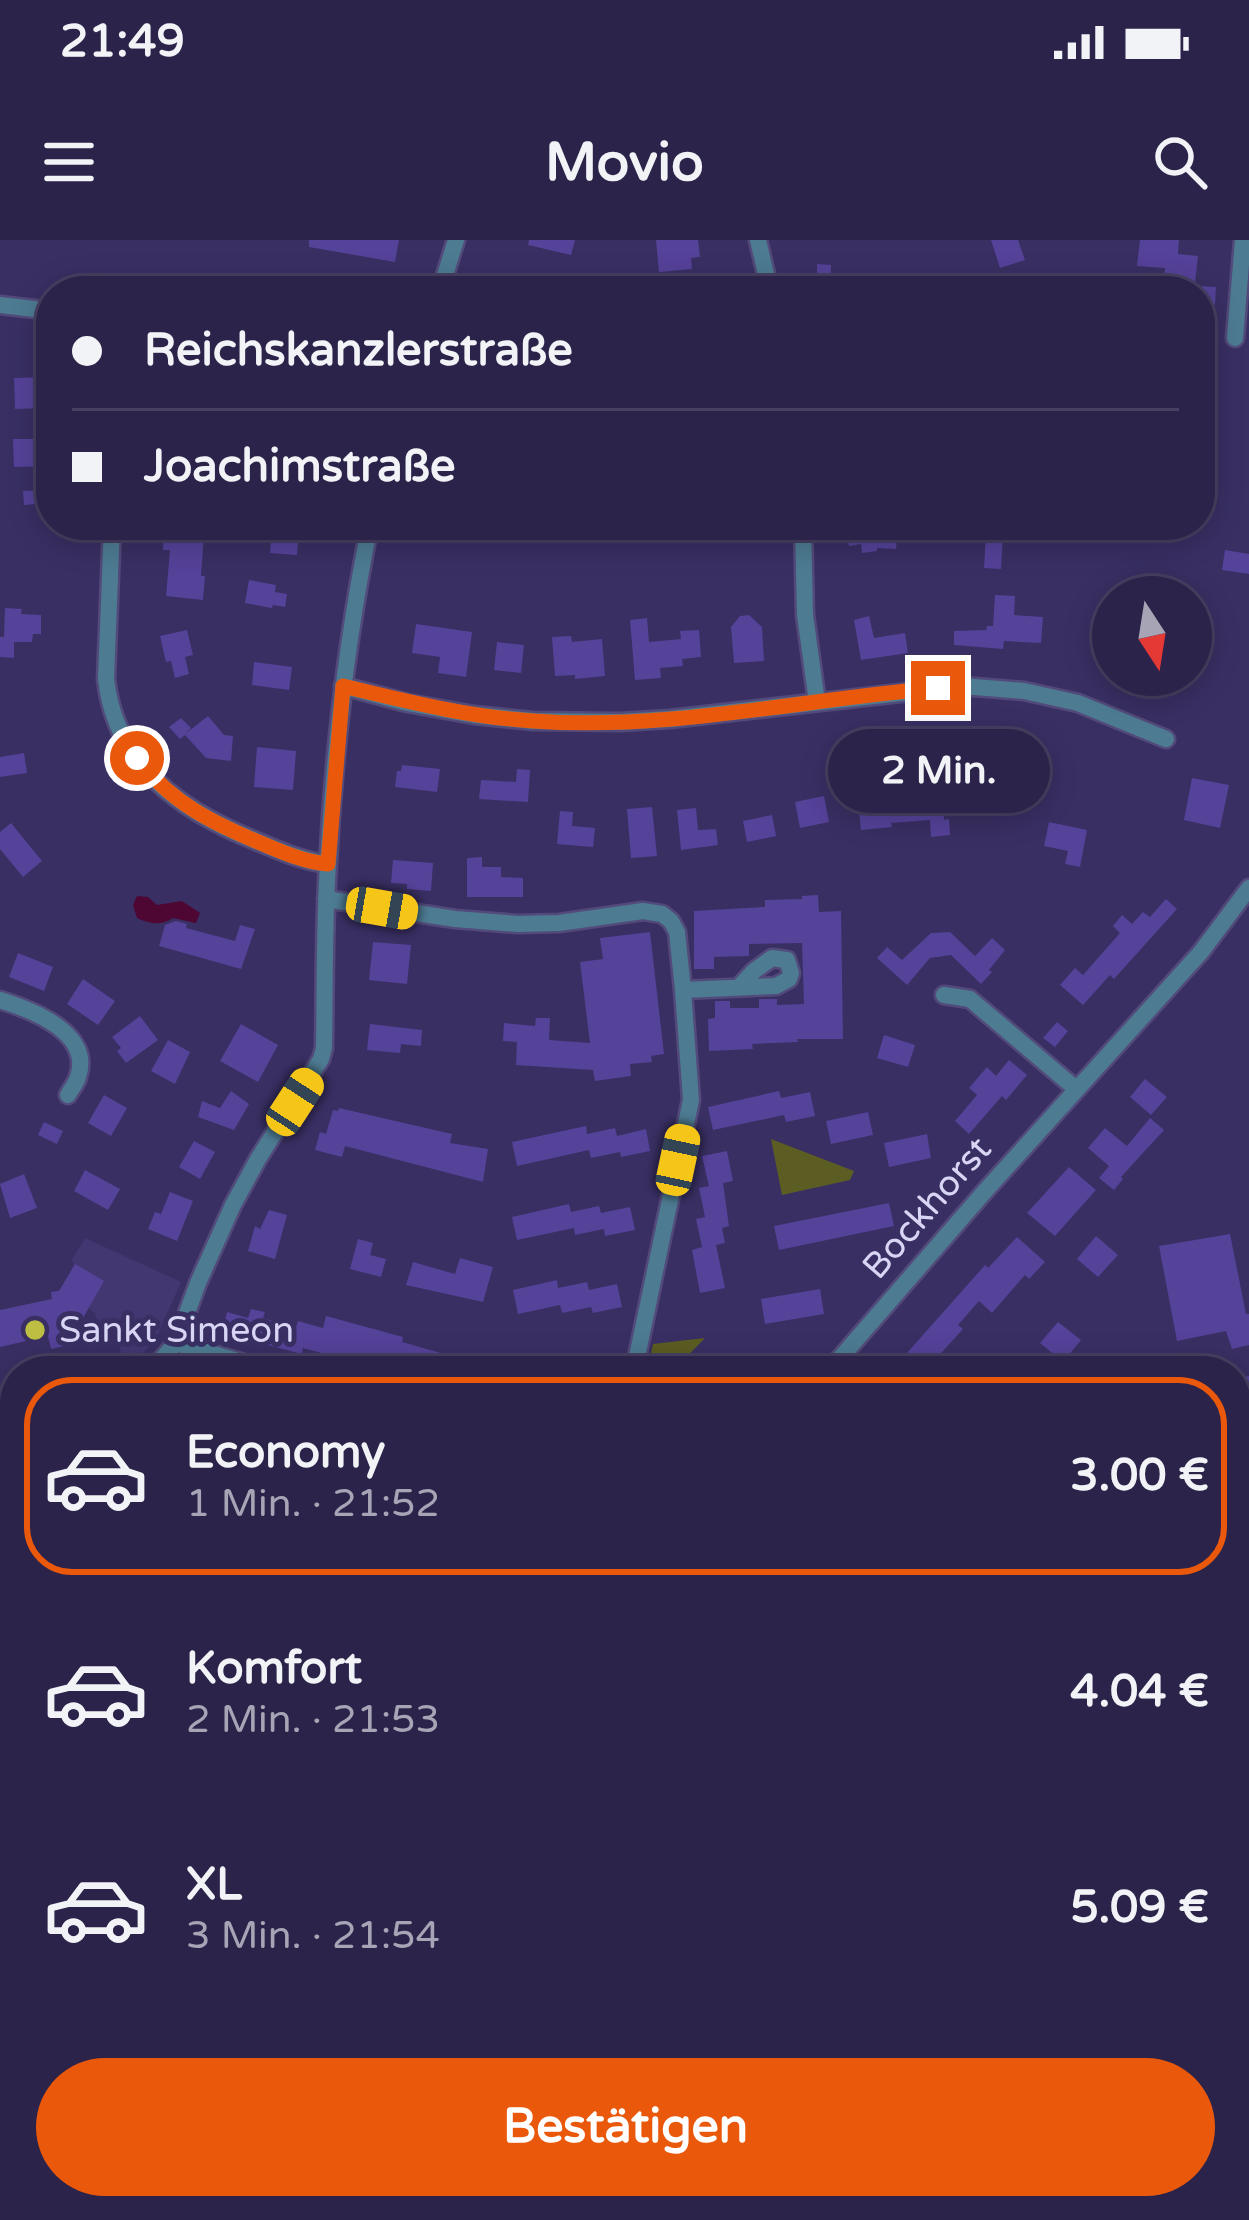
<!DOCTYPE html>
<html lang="de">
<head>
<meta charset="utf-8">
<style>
	:root { --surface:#2b234a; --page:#372f54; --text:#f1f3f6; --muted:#a6a4b5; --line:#474062; --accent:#ea580c }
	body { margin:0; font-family:"Varela Round",sans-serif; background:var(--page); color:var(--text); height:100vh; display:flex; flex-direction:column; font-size:45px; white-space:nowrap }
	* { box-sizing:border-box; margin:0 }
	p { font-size:39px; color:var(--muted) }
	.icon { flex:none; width:66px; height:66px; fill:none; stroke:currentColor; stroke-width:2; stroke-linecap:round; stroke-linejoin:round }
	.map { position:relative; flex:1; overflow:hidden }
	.details { position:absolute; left:0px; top:1116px; width:1251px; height:864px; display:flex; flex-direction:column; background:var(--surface); border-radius:48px 48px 0 0; box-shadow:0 6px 30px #0003,0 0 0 3px var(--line) }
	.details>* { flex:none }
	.banner { position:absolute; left:36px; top:36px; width:1179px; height:264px; border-radius:48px; box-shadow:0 6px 30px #0003,0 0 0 3px var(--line); display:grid; align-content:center; height:264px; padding:0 36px; background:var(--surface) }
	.needle { width:78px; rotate:168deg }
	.buttons { position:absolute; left:1092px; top:336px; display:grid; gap:24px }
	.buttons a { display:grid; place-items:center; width:120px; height:120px; border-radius:50%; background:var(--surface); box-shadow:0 6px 30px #0003,0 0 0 3px var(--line); font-size:60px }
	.end { position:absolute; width:54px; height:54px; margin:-27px; border:15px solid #ea580c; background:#fff; box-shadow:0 0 0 6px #fff }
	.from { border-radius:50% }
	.bubble { position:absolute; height:84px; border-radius:42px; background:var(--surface); box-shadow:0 6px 30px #0003,0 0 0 3px var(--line); font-size:39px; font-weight:700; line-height:84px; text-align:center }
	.car { position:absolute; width:36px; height:72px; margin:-36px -18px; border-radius:15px; box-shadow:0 0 9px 3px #0007; background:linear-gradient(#f5c518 24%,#345 0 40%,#f5c518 0 76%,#345 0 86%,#f5c518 0) }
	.banner b { display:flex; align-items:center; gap:42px; height:114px; font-size:45px }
	.banner b+b { border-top:3px solid var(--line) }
	.banner i { width:30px; height:30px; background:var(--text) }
	ul { padding:21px 0 0; list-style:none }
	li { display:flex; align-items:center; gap:36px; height:198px; margin:0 24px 18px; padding:0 12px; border:6px solid transparent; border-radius:48px }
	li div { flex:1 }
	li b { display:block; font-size:45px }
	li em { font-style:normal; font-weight:700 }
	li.current { border-color:var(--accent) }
	li>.icon { width:108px; height:108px; stroke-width:1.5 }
	.cta { display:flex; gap:24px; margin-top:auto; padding:24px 36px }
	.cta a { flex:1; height:138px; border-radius:72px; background:var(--accent); color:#fff; font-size:48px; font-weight:700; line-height:138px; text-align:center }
	.status { display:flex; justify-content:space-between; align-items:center; height:84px; padding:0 60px; background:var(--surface); direction:ltr }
	.status svg { height:33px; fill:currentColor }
	header { display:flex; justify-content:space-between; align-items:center; height:156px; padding:0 36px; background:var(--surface); font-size:54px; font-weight:700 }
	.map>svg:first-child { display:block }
	.built { fill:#433772 }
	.green { fill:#5c5d22 }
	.water { fill:#4e0632 }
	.building { fill:#554299 }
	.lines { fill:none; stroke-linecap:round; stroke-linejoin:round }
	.minor-casing { stroke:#524a7a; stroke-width:21 }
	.primary-casing { stroke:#524a7a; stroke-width:32 }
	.minor { stroke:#4d7b92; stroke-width:16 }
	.primary { stroke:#52bbe9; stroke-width:27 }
	.route { stroke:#ea580c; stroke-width:15 }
	.poi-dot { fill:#bebf42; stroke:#392f63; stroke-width:4.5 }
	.labels { text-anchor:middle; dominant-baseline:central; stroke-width:10; stroke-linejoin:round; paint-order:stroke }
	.street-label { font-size:36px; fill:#d8d5f5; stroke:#392f63 }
	.poi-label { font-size:36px; fill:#d8d5f5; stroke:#392f63; text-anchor:start }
</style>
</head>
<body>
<div class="status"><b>21:49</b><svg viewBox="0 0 49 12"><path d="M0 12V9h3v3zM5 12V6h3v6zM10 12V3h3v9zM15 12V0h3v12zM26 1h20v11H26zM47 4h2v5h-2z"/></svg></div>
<header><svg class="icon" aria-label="menu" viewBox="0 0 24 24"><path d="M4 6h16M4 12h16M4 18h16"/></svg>Movio<svg class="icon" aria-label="search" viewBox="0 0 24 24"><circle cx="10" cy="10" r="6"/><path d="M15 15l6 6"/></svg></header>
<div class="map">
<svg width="1249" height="1980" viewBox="0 0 1249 1980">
	<rect width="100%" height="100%" fill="#392f63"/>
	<path class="built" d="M85,998L181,1042L155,1101L129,1127L122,1119L118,1097L100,1088L95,1073L88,1068L84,1071L83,1078L76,1080L52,1056L51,1052L60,1050L75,1024L71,1021Z
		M15,1728V1965H119L117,1977L81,1968L15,1969L0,1959V1732Z"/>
	<path class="green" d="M771,899L854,931L850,940L782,955Z
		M705,1098L673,1131H647L653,1104Z
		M0,1209L15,1237V1483L0,1484Z
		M1236,1693L1249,1694V1980H1079L1086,1965H1236Z"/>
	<path class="water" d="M137,656L148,657L157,665L182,661L200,673L196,683L173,678C161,686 150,684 137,678L133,665Z"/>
	<path class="building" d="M309,0H399L395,22L309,7Z
		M529,0H575L571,15L528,5Z
		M656,0H698L700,17L691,18L692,29L659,32Z
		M991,0H1018L1025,20L1000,28Z
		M1140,0H1179L1178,14L1198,16L1195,43L1164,39L1165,28L1137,26Z
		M817,24L831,25L830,51H817Z
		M1200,46L1216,47L1215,65L1200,64Z
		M48,137L49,168L15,169L14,138Z
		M1200,169L1216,170L1214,203L1200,202Z
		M13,199H51V226L14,227Z
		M46,250L47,263L24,265L23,251Z
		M164,285H191V294H204L201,336H205L203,360L166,356L170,310H163Z
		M272,285H299L297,315L270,313Z
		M458,285H511L496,304L482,292L476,300Z
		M585,285H613L614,301L586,303Z
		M846,285H898L896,309L877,308V311L862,313L861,304L849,306Z
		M986,294L1003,295L1001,329L984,328Z
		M1225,310L1249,314V334L1222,330Z
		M249,340L276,345L275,352L287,354L285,367L273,365L272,368L245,363Z
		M995,355L1015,356L1014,375L1043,377L1041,403L1004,401L1003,409L954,405V391L986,390L987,386H993Z
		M5,368L22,369L21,374L41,375V394H33L32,402H14V418L0,417V397H4Z
		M749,375L762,387L764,421L734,423L731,387L740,376Z
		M869,376L874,398L905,393L908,413L861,420L854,380Z
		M647,378L649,402L681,399L680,391L699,390L701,417L682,419L683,426L660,428L661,438L635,440L630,380Z
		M416,384L472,392L466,437L438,433L440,417L412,413Z
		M187,390L193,415L185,417L189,434L175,438L171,421L166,422L160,396Z
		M571,396L572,402L602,399L605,436L575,439V435L555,436L552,397Z
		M497,402L524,405L521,433L494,430Z
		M254,422L292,427L289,450L252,445Z
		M208,476L224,495L233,496L231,521L206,518L185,495L180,499L169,487L181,478L191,488L185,494Z
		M257,507L296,511L293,550L254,547Z
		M24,513L27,533L0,537V517Z
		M402,525L440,529L437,552L395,547L397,531H401Z
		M517,529L530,530L528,562L479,559L481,540L516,542Z
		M1192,538L1229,545L1220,588L1184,580Z
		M824,556L829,582L800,588L795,562Z
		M943,556L944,580L949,579L950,595L931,597L930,580L891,583L892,587L861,590L858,560Z
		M652,567L657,616L631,618L627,569Z
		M696,568L698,590L716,589L718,605L681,610L677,570Z
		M560,571L573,572L572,586L595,588L593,607L557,604Z
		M772,575L776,596L747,602L743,581Z
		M1049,582L1087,590L1080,627L1065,624L1068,611L1044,606Z
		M11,583L42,621L23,637L0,609V592Z
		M482,617V627H501V637L523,638V657H467V618Z
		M393,620L433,623L431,651L407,649V644L391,643Z
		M818,655L819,672L841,671L843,799H797L798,802L752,804L753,809L709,811L708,779L715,778V761H730V768H759V759H777V765L804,764L802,703L749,704V716L714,717V729H694V671L765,667V660L802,659V656Z
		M1166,659L1177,669L1114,739L1110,735L1083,765L1060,745L1075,728L1083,735L1120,693L1113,686L1122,675L1132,684L1143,672L1150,677Z
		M176,681L187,684L186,688L235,701L240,685L255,689L241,729L159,706L165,685Z
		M650,692L664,814L651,816L652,822L630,824L631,836L595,841L593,830L516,825L517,802L503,801L504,783L535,786L536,778H550L549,800L590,803L580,722L603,719L600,698Z
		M950,692L975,716L992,698L1005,710L989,730L992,732L981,744L951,715L930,718L907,745L877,718L887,707L902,720L931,693Z
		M373,702L411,705L407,744L369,740Z
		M18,713L53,727L44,751L9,737Z
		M83,739L115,761L98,785L67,764Z
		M140,776L158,800L126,823L117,811L121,808L112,797Z
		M1057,782L1068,791L1055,807L1043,798Z
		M241,784L278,805L258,842L220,821Z
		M370,784L422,790L421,806L401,804L400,813L367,810Z
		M884,795L915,805L908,827L877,818Z
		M168,800L190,812L175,844L151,831Z
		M1009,820L1027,835L1006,860L1002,856L969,894L955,881L977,855L969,848L987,827L996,836Z
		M1145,839L1167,857L1151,875L1130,857Z
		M231,851L249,864L234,890L198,877L202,861L220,868Z
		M779,851L781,858L810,852L815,876L786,882L784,875L713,890L708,867Z
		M104,855L127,868L111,896L88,883Z
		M339,868L452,894L450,903L488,909L483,942L345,906L342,917L315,910L320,892L326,894L333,870L338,871Z
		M868,872L873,895L831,904L826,881Z
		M1150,878L1164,890L1121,937L1123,939L1114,950L1099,938L1109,926L1088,908L1105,888L1127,906Z
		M44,882L63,891L57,904L38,895Z
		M586,886L587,894L615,888L617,896L646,889L650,911L621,917L620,912L591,918L589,910L517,926L512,902Z
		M927,894L931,918L889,927L884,903Z
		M194,901L215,912L200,939L179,927Z
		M727,911L733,941L723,943L729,986L722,988L725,1003L716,1005L725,1048L700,1053L692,1010L702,1007L696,979L705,977L699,948L709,946L702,916Z
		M1069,927L1096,950L1055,996L1027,973Z
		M85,930L120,949L108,970L74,951Z
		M24,934L37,968L10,978L0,944Z
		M170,952L193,961L177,1001L148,989L155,972L161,974Z
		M889,963L894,986L779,1010L774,986Z
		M569,964L571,972L599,966L601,973L630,967L635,990L605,996L604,989L575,995L574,988L517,1000L512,977Z
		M269,970L287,975L275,1019L248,1011L255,986L260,989Z
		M1230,994L1246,1074H1249V1105L1232,1109L1226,1091L1177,1101L1159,1006Z
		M1096,996L1118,1015L1098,1037L1077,1019Z
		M1017,997L1045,1022L1029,1039L1025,1035L992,1073L979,1061L958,1085L963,1089L934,1121L946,1131H891L985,1025L988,1028Z
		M358,999L373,1003L370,1015L386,1019L381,1037L350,1029Z
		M460,1018L493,1027L483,1062L406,1045L413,1022L455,1034Z
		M75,1024L104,1041L83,1078L69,1082L72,1096L62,1098L64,1106L51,1109L48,1096L0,1107V1070L52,1059L51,1052L59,1051Z
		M557,1040L558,1048L587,1042L589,1050L617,1044L622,1067L593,1073L591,1067L562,1073L560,1065L518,1074L513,1050Z
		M820,1049L824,1074L765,1084L761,1059Z
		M251,1069L265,1072L263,1078L296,1088L298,1081L323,1088L326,1076L403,1097L402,1102L490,1127V1131H389L303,1108L302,1114L222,1093L227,1072L248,1078Z
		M1058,1082L1081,1100L1063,1122L1040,1103Z
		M546,1117L549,1131H509V1125Z
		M1249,1136V1173L1236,1175V1139Z
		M1239,1292L1249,1293V1350L1236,1349Z
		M15,1333V1375L5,1378L15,1410L0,1415V1338Z
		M15,1616V1635L0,1636V1617Z
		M15,1815V1847L1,1848L0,1816Z
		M196,1965H220L222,1980H198Z
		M259,1965H293L292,1980H258Z
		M457,1965H484L483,1980H457Z
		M732,1965H758V1980H732Z
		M981,1965H1020L1023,1980H984Z"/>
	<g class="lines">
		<defs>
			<path id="minor" d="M758,0L770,51
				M261,51H280
				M440,51L456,0
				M0,65L51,71
				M1235,98L1243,0
				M112,285L106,439C116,526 181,571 256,601C279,611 303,621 327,624
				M803,285L805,375L817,462
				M343,446L407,463L474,475L533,481L620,482L670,479L962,446L1024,451L1078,463L1166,499
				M326,659L455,679L518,684L559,683L643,671L662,674L671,681L677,692L683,750L691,860L634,1131
				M683,750L776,746L789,739L791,733L787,720L772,718L754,731L740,746
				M944,755L970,759L1076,849
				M0,760C32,770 93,793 78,837C76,844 71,849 68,855
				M176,1103L272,1131
				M151,1131L176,1103L198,1043L233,965L258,919L321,819L324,808C325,747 324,685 328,624C334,510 347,397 370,285
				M829,1131L986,950L1201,712L1249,648
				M3,1188L15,1214
				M1236,1276L1249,1275
				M183,1965L184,1980
				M426,1965V1980
				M26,1980H79
				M677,1980L681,1965
				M928,1980L934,1965"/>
			<path id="primary" d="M1236,1606L1249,1607
				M1236,1642L1249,1643
				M0,1677L15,1674
				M0,1708L15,1705"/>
		</defs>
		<use href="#minor" class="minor-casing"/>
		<use href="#primary" class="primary-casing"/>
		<use href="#minor" class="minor"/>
		<use href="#primary" class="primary"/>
	</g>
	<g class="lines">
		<path class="route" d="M137,518C170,562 212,583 263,604C284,613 305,622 328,624L343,446C406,461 468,477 534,481C669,491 803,459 938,448"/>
	</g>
	<circle class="poi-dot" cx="35" cy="1090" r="12"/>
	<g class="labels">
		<g class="street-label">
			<text transform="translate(927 968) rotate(-49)">Bockhorst</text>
		</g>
		<g class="poi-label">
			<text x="59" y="1090">Sankt Simeon</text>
		</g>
	</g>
</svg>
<div class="buttons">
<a><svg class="needle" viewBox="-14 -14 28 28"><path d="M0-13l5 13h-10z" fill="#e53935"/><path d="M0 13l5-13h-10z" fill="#a6a4b5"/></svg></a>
</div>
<i class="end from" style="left:137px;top:518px"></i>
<i class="end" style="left:938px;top:448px"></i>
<div class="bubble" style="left:828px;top:489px;width:222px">2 Min.</div>
<i class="car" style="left:382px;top:668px;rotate:100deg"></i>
<i class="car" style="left:295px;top:862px;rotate:33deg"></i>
<i class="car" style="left:678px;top:920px;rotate:12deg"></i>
<div class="banner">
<b><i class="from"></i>Reichskanzlerstraße</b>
<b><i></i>Joachimstraße</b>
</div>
<section class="details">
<ul>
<li class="current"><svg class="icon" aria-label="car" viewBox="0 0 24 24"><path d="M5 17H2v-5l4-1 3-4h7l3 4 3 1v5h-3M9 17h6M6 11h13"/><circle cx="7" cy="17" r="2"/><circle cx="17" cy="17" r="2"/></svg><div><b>Economy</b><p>1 Min. · 21:52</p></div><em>3.00 €</em></li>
<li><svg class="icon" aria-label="car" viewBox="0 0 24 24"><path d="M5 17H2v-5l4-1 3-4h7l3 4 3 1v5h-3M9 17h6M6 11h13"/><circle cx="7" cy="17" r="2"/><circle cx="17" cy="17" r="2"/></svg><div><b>Komfort</b><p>2 Min. · 21:53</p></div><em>4.04 €</em></li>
<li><svg class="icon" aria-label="car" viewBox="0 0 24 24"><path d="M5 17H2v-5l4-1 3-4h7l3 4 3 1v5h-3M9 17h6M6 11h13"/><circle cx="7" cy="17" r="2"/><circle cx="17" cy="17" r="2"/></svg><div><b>XL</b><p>3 Min. · 21:54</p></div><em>5.09 €</em></li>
</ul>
<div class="cta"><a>Bestätigen</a></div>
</section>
</div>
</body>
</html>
